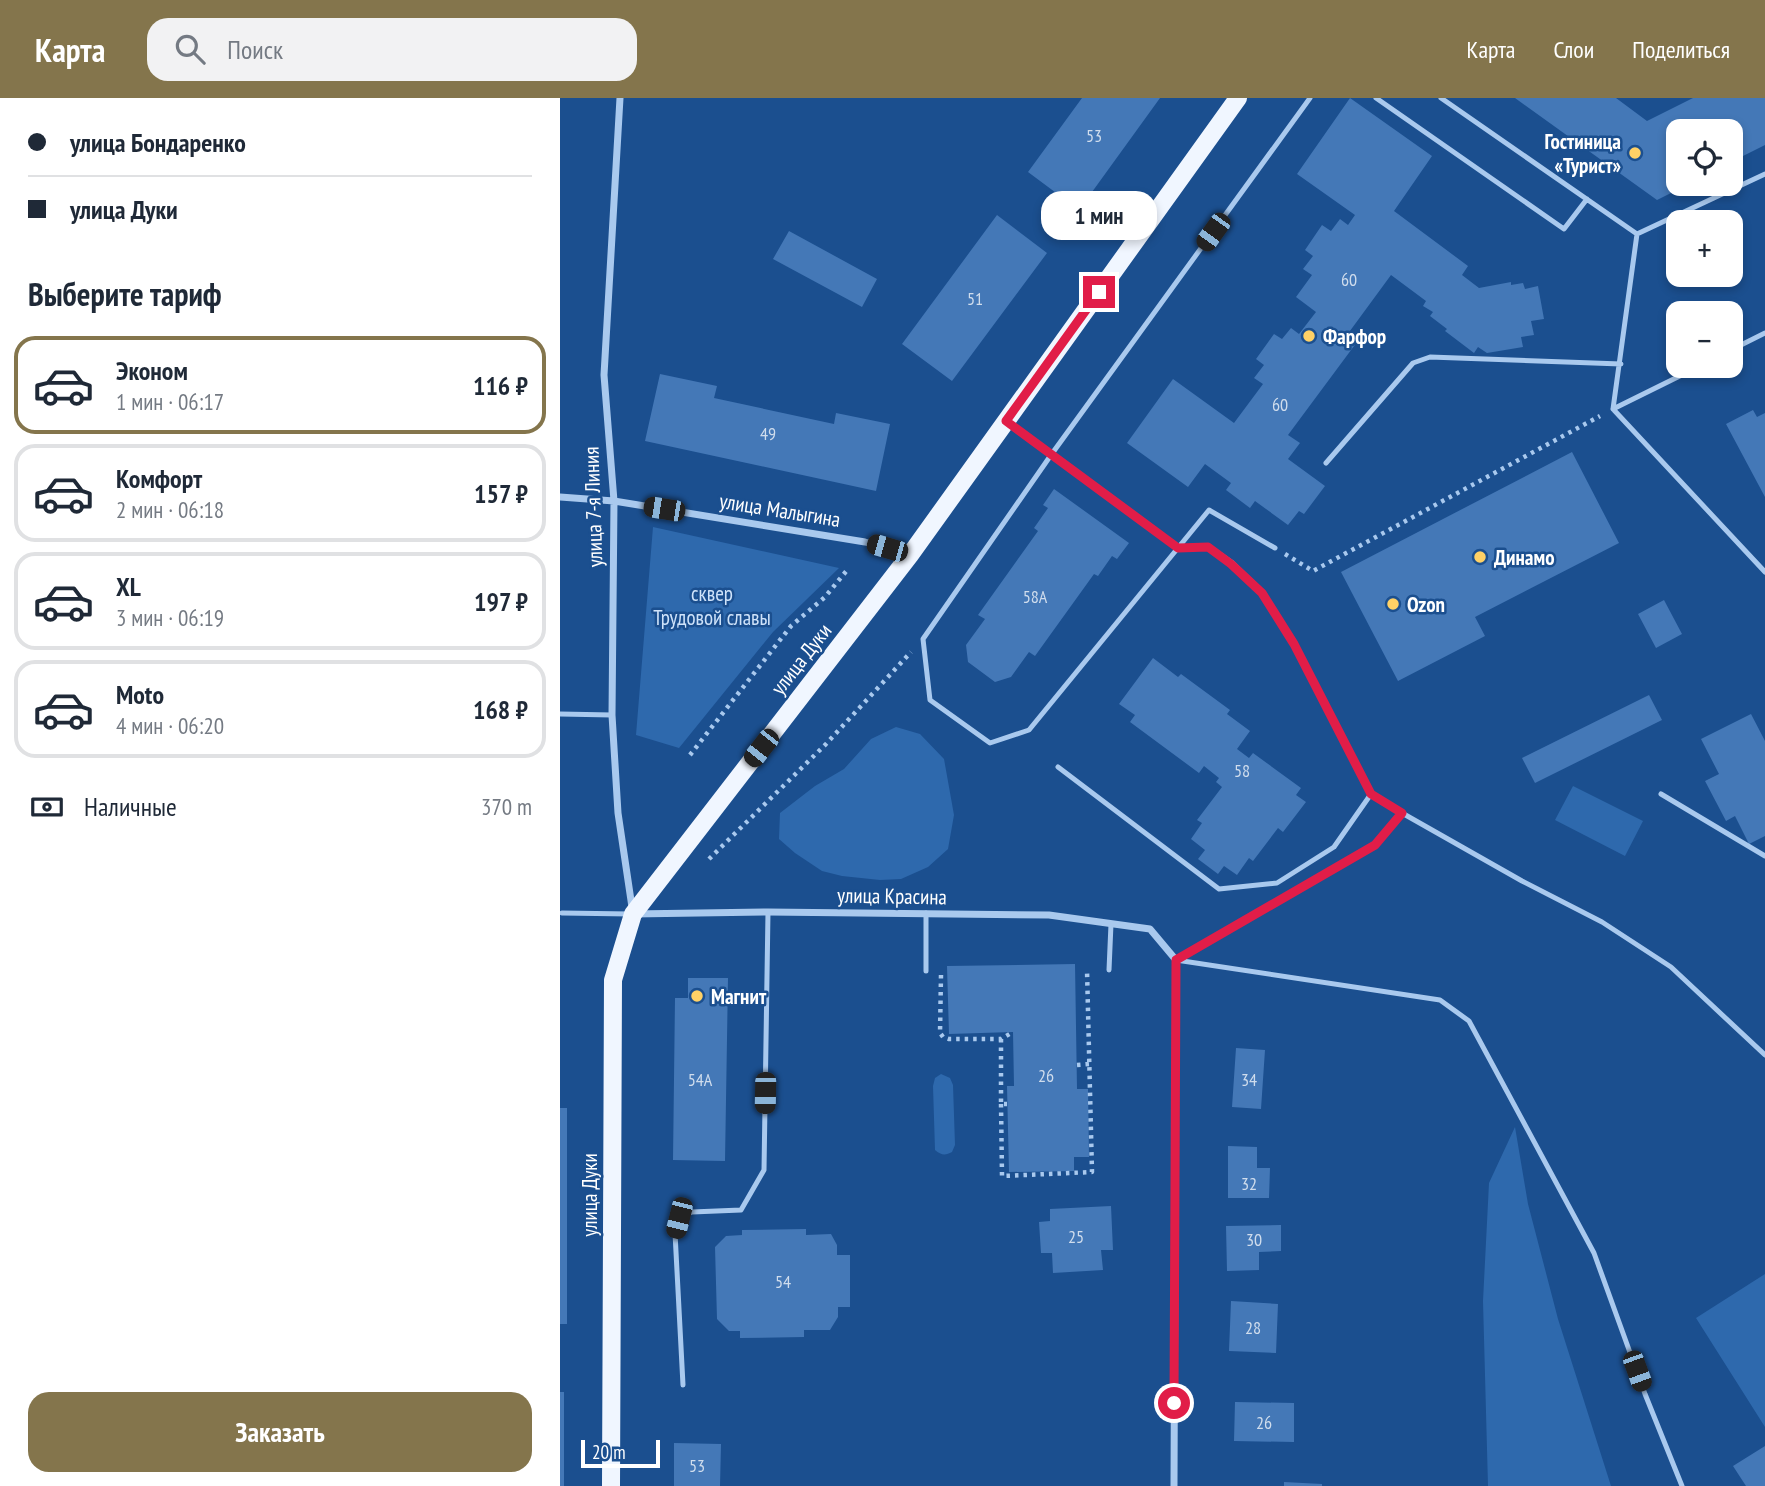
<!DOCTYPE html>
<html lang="ru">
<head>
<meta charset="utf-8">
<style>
	:root { --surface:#fff; --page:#f2f2f3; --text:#1f2937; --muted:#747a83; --line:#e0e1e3; --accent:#84754c }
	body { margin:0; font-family:"PT Sans Narrow",sans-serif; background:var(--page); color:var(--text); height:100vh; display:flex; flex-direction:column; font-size:26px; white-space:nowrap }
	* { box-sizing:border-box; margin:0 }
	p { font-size:23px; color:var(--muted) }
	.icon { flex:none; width:38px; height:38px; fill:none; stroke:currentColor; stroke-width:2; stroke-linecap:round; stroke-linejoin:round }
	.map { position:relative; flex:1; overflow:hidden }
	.panel { display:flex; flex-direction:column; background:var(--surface); width:560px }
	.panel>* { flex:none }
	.top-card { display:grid; align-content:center; height:154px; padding:0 28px; background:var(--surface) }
	.tools { position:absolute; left:1106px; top:21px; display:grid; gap:14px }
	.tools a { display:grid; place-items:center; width:77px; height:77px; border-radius:14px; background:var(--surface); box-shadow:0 4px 10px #0003; font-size:35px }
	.scale { position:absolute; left:21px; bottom:18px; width:79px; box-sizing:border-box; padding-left:7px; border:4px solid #fff; border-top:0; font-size:19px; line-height:24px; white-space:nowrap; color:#fff; -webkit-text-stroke:5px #1b4f8f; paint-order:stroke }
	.end { position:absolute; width:32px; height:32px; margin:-16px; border:9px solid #e11d48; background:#fff; box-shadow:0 0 0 4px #fff }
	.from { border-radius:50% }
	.bubble { position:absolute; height:49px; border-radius:21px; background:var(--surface); box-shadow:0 4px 10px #0003; font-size:23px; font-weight:600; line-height:49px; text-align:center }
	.car { position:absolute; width:21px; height:42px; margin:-21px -10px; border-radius:9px; box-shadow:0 0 5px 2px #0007; background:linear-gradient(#222 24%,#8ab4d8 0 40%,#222 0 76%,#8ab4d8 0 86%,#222 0) }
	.top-card b { display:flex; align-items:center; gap:24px; height:66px; font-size:26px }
	.top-card b+b { border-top:2px solid var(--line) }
	.top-card i { width:18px; height:18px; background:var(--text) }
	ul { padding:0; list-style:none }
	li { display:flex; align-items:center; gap:21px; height:98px; margin:0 14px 10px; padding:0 14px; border:4px solid var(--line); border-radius:21px }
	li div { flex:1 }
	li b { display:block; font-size:26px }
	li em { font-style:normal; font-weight:600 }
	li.on { border-color:var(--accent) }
	li>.icon { width:63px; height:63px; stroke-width:1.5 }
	h2 { padding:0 28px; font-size:32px; line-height:84px }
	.pay { display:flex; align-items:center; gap:18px; height:77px; padding:0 28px; font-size:26px }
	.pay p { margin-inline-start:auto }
	.button { display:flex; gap:14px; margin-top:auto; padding:14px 28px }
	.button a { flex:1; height:80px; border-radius:21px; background:var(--accent); color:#fff; font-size:28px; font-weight:600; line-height:80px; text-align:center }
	header { display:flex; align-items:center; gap:42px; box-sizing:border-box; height:98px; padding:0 35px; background:var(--accent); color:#fff }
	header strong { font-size:33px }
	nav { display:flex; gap:38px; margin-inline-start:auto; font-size:24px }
	.search { width:490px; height:63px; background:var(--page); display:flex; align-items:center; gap:18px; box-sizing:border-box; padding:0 24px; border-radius:21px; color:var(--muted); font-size:26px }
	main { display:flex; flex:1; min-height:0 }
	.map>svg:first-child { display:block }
	.green { fill:#2e69ad }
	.building { fill:#4478b7 }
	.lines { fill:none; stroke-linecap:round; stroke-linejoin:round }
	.path { stroke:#a9c9ee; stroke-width:4.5; stroke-dasharray:3.5 5; stroke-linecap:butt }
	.lane { stroke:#a9c9ee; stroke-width:5 }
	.street { stroke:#a9c9ee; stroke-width:7 }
	.primary { stroke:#f0f6ff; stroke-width:18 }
	.route { stroke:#e11d48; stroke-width:9 }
	.poi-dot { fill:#ffd166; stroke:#1b4f8f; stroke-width:2.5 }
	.labels { text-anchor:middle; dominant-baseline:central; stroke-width:5; stroke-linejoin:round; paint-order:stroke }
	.number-label { font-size:18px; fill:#d0dded }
	.poi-label { font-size:21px; font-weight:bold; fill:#fff; stroke:#1b4f8f; text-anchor:start }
	.street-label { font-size:21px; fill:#fff; stroke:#1b4f8f }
	.park-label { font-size:21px; fill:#cfe3fa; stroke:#1b4f8f }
</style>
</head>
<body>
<header>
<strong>Карта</strong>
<div class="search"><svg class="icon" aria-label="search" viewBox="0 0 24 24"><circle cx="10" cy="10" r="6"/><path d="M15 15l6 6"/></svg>Поиск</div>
<nav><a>Карта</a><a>Слои</a><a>Поделиться</a></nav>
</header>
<main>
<section class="panel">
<div class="top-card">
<b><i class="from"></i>улица Бондаренко</b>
<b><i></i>улица Дуки</b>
</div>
<h2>Выберите тариф</h2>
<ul>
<li class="on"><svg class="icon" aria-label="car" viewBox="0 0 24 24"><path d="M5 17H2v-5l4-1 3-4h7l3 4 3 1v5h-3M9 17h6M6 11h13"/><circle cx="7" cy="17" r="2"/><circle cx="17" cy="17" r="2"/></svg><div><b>Эконом</b><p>1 мин · 06:17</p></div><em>116 ₽</em></li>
<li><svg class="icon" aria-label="car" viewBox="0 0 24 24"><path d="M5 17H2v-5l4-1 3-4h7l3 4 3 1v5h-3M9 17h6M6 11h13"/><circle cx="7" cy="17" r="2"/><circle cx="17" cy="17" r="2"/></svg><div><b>Комфорт</b><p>2 мин · 06:18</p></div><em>157 ₽</em></li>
<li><svg class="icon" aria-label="car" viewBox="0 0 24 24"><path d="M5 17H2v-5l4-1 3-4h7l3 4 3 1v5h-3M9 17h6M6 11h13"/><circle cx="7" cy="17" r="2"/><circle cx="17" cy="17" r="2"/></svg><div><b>XL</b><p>3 мин · 06:19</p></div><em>197 ₽</em></li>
<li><svg class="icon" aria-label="car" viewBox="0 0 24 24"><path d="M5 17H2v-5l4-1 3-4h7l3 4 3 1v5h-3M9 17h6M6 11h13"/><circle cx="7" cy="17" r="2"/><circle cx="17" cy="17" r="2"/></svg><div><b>Moto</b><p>4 мин · 06:20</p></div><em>168 ₽</em></li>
</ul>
<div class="pay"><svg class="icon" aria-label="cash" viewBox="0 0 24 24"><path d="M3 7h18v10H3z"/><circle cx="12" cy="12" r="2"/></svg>Наличные<p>370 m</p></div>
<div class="button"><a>Заказать</a></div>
</section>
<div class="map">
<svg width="1205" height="1388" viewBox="0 0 1205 1388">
	<rect width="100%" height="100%" fill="#1b4f8f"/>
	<path class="green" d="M93,429L279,470L213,534L119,650L76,637Z
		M336,629L360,636L384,661L394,717L388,751L368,769L341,781L320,782L282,778L262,773L235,755L219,741L220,715L255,688L284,671L311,641Z
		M1013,688L1083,723L1065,758L995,722Z
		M381,976L390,980L393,987L395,1047L392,1054C385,1058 381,1057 375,1052L373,988L375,980Z
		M955,1029L968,1106L998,1221L1051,1388H928L923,1203L929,1085Z
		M1205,1176V1329L1136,1220Z"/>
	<path class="building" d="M522,0H600L519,112L468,74Z
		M790,0L872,58L834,113L908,168L902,177L919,190L951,184V187L963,185L965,191L978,188L984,221L971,223L974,237L961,239L963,249L927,255L918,249L914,255L885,233L887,231L870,218L873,214L863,208L866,203L831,177L787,237L797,244L728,337L740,345L728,361L765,388L744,416L739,413L728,427L695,403L690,410L666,392L671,385L645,366L628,389L567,345L613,281L674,325L703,286L694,280L704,267L696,261L714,236L722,241L731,230L739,236L756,214L736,199L752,177L743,171L753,158L745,152L762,127L771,133L780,121L788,127L795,117L737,76Z
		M955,0H1056L1087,23L1133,0H1205V47L1171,64V33H1118V86H1129L1097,102Z
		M437,117L487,155L392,283L342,246Z
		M229,133L317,181L302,209L213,161Z
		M100,276L157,288L154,300L274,326L276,315L330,326L316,393L85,343Z
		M1193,312L1197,319L1205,315V399L1166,326Z
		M1012,354L1059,445L915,519L925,538L838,583L781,474Z
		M494,391L569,445L557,461L552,458L538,478L534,476L475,558L469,554L451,579L435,584L408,564L406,547L425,521L418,517L478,433L474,430L488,410L483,407Z
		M1104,502L1122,536L1096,550L1078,516Z
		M593,560L618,579L621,576L670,612L667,616L690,633L677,651L689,660L693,655L741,690L736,697L746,704L723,734L718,730L693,763L689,760L677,777L664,768L658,776L638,761L645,752L631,741L642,725L637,722L662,689L656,684L659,680L644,668L639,675L570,624L575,617L559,606Z
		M1089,597L1102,622L975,685L962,660Z
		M1191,616L1205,643V738L1189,746L1175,718L1166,723L1145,683L1159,676L1141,641Z
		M515,866L517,991H528L529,1059H514V1073L449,1074L447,988H454L453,934L389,936L387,868Z
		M128,880H168L165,1063L113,1062L115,900H128Z
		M676,950L705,952L701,1011L672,1009Z
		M0,1010H7V1226H0Z
		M668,1048L697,1049V1070H710L709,1100H668Z
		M551,1108L553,1152H541L543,1172L493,1175L492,1155H481L479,1124L490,1123V1111Z
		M721,1127V1153L699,1154V1172L667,1173L666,1128Z
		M246,1131V1137L271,1136L277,1147V1157H290V1209H278V1219L270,1232H244V1239L180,1240V1233H169L157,1221L155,1149L166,1138L182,1137V1132Z
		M671,1203L718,1206L716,1255L669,1253Z
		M0,1294H4V1388H0Z
		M675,1304L734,1305V1344L674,1343Z
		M114,1345L161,1346L160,1388H114Z
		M1205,1348V1388H1186L1173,1368Z
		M724,1384L762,1386V1388H724Z"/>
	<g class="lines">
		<path class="path" d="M725,456L753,473L1040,318
			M130,657L231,528L265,499L288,471
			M149,761L266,646L351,554
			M381,877L380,935L383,939L389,941H441L453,934
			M441,941V1006H447
			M517,967L530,966
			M441,1006L442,1078L532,1074L527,872"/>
		<path class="lane" d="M816,0L1004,131L1027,101
			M881,0L1077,136
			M1077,136L1205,76
			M1171,252L1205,235
			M1053,311L1205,474
			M1053,311L1077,136
			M1053,311L1140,268
			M766,365L853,265L870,259L1061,266
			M715,450L649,412L469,632L430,645L370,602L363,541L491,357L750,0
			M0,616L52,617
			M498,669L659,791L717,785L774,749L811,696
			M1101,696L1205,758
			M842,715L962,783L1042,824L1111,869L1205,957
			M2,815L70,816
			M366,815V873
			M616,862L880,902L909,923L1034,1155L1085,1296L1122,1388
			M549,872L551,826
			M123,1287L115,1135L119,1120L132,1114L181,1112L204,1072L208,814"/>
		<path class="street" d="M60,0L44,277L54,403L52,617L58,715L73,816L208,814L489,817L590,831L616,862L614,1388
			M447,324L618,450L648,449L671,465L702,495L734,546L811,696L842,715L815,747L616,862
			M0,399L54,403L305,444L348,456"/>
		<path class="primary" d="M51,1388L53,882L73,816L350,457L678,0"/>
	</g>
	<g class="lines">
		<path class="route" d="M539,194L446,323L618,450L648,449L671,466L702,495L734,546L811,696L842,715L815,747L616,862L614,1305"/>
	</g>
	<g class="poi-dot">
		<circle cx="1075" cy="55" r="7"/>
		<circle cx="749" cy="238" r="7"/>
		<circle cx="920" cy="459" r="7"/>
		<circle cx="833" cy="506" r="7"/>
		<circle cx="137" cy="898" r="7"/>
	</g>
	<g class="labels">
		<g class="number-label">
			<text x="534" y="37">53</text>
			<text x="789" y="181">60</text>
			<text x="415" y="200">51</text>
			<text x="720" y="306">60</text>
			<text x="208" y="335">49</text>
			<text x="475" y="498">58А</text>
			<text x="682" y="672">58</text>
			<text x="486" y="977">26</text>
			<text x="140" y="981">54А</text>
			<text x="689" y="981">34</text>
			<text x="689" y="1085">32</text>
			<text x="516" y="1138">25</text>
			<text x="694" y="1141">30</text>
			<text x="223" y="1183">54</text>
			<text x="693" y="1229">28</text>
			<text x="704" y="1324">26</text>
			<text x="137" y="1367">53</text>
		</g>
		<g class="poi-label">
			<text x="1061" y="43" text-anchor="end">Гостиница<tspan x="1061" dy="24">«Турист»</tspan></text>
			<text x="763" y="238">Фарфор</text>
			<text x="934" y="459">Динамо</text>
			<text x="847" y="506">Ozon</text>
			<text x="151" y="898">Магнит</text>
		</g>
		<g class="street-label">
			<text transform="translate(33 409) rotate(-92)">улица 7-я Линия</text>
			<text transform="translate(220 412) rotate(9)">улица Малыгина</text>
			<text transform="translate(241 561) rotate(-52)">улица Дуки</text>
			<text transform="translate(332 798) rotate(1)">улица Красина</text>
			<text transform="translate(29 1097) rotate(-90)">улица Дуки</text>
		</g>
		<g class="park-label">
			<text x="152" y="495">сквер<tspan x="152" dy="24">Трудовой славы</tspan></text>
		</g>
	</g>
</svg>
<div class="tools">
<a><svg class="icon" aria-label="locate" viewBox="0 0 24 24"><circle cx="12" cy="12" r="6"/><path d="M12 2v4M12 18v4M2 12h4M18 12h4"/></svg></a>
<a>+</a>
<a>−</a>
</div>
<div class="scale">20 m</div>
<i class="end from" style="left:614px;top:1305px"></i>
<i class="end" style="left:539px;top:194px"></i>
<div class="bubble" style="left:481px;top:93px;width:116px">1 мин</div>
<i class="car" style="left:653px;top:134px;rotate:216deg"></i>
<i class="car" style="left:104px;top:411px;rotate:279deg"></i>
<i class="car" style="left:327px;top:450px;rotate:286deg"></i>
<i class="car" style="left:201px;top:650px;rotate:218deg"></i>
<i class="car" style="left:205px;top:995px;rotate:181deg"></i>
<i class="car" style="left:119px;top:1120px;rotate:194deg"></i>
<i class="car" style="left:1077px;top:1273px;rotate:160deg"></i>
</div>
</main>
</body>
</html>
